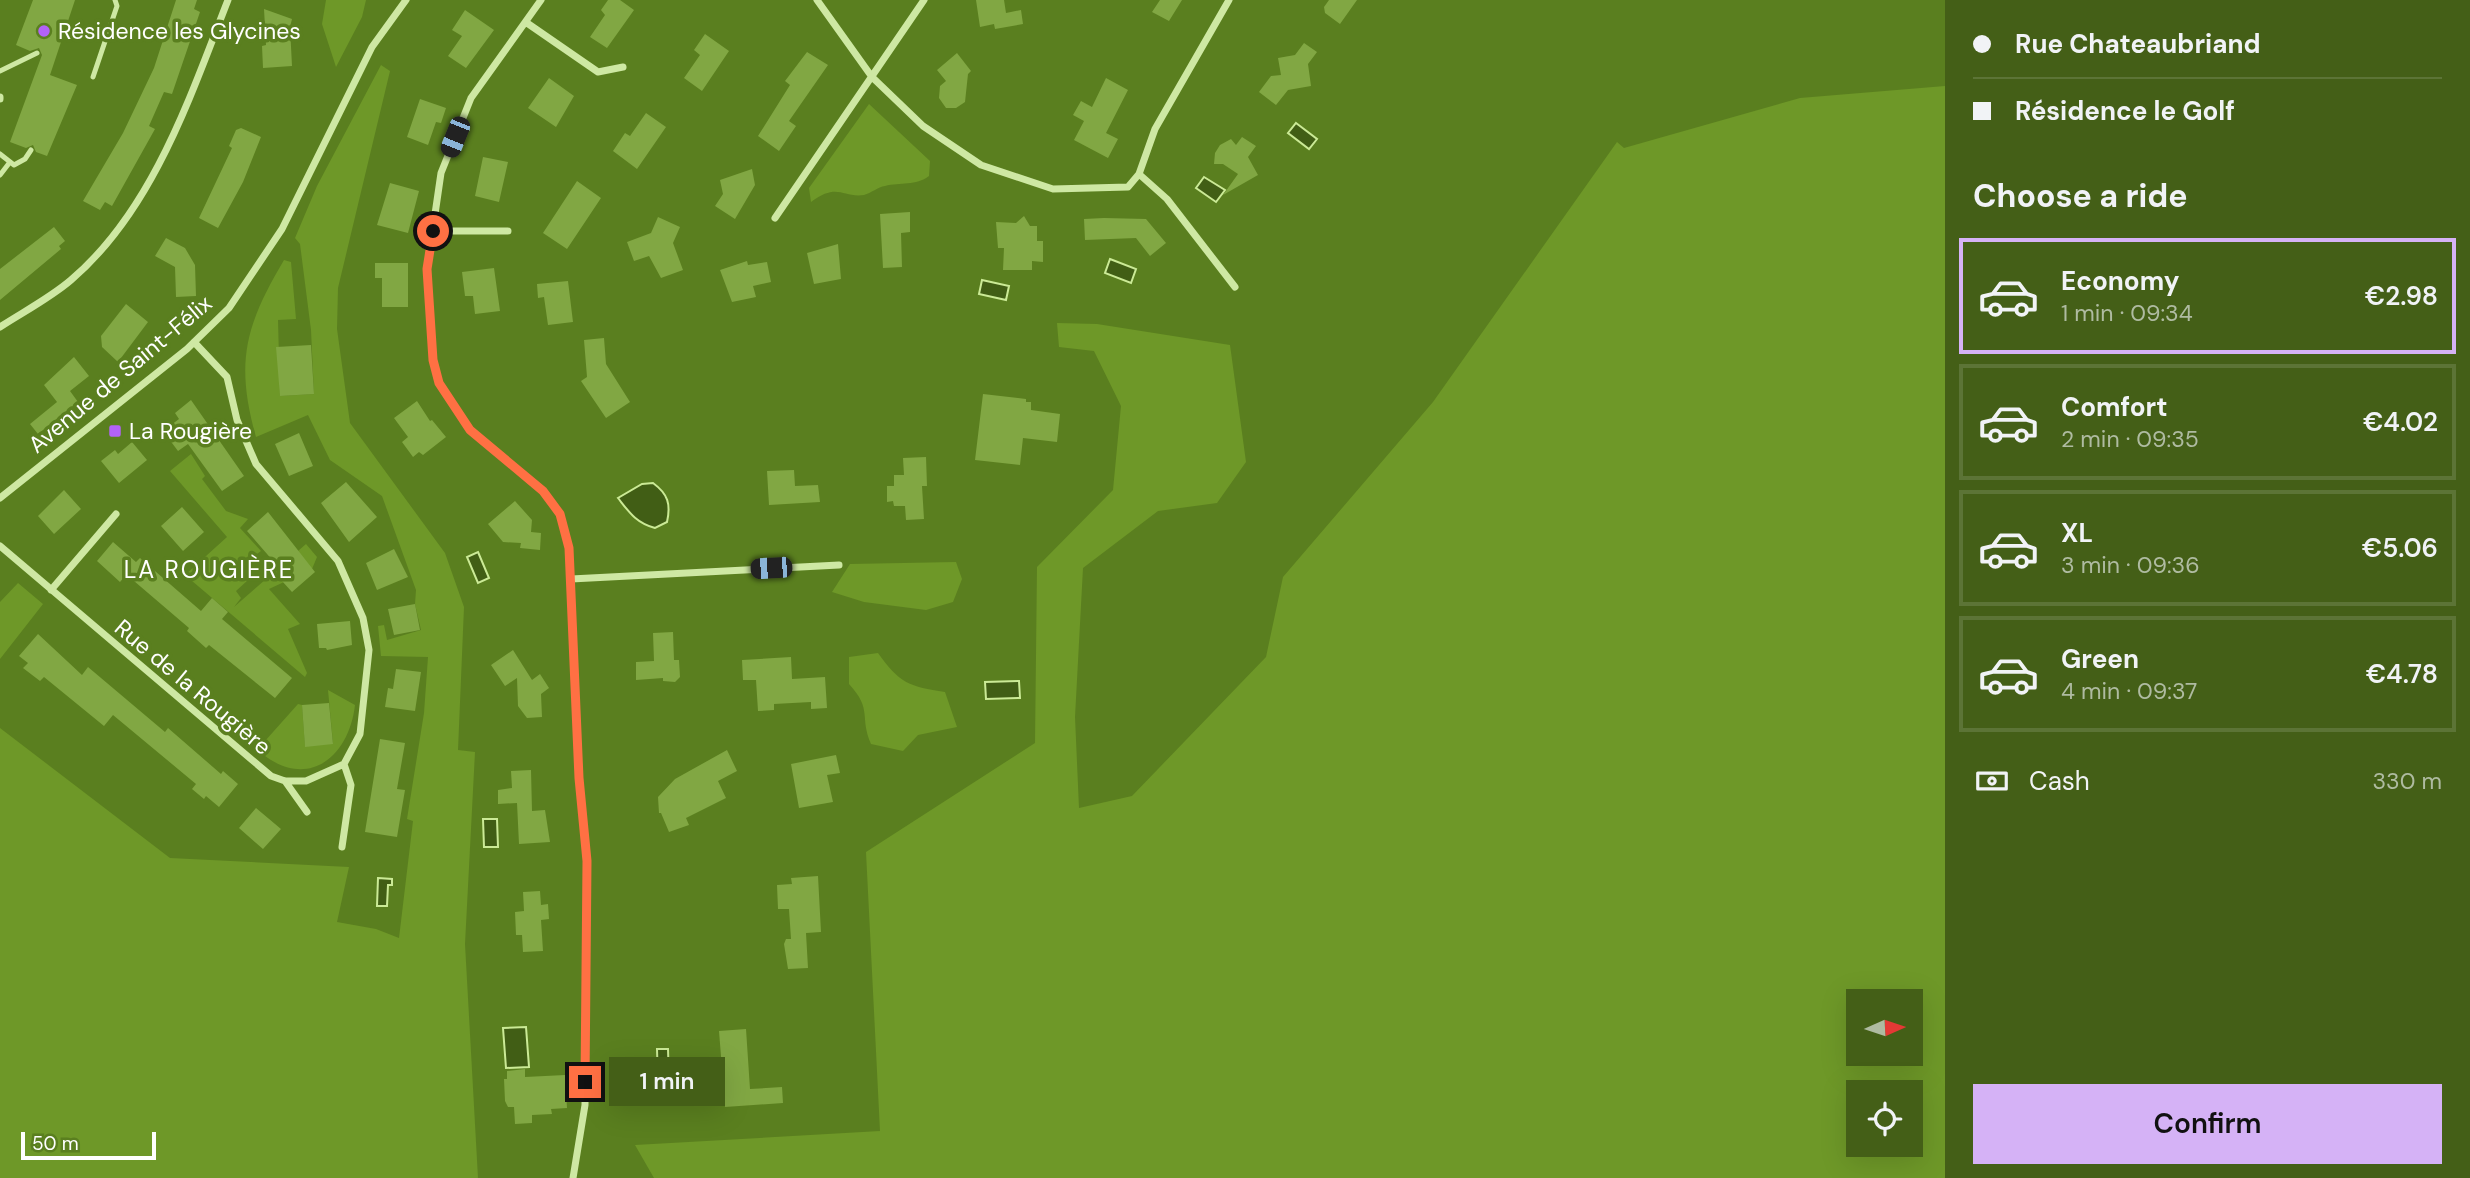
<!DOCTYPE html>
<html lang="en">
<head>
<meta charset="utf-8">
<style>
	:root { --surface:#445f17; --page:#4e6824; --text:#f1f3f6; --muted:#afbba1; --line:#5c7436; --accent:#d5b2f6 }
	body { margin:0; font-family:"DM Sans",sans-serif; background:var(--page); color:var(--text); height:100vh; display:flex; flex-direction:column; font-size:26px; white-space:nowrap }
	* { box-sizing:border-box; margin:0 }
	p { font-size:23px; color:var(--muted) }
	.icon { flex:none; width:38px; height:38px; fill:none; stroke:currentColor; stroke-width:2; stroke-linecap:round; stroke-linejoin:round }
	.map { position:relative; flex:1; overflow:hidden }
	.panel { display:flex; flex-direction:column; background:var(--surface); width:525px }
	.panel>* { flex:none }
	.banner { display:grid; align-content:center; height:154px; padding:0 28px; background:var(--surface) }
	.needle { width:46px; rotate:87deg }
	.controls { position:absolute; left:1846px; top:989px; display:grid; gap:14px }
	.controls a { display:grid; place-items:center; width:77px; height:77px; border-radius:0px; background:var(--surface); box-shadow:0 7px 28px #0002; font-size:35px }
	.scale { position:absolute; left:21px; bottom:18px; width:135px; box-sizing:border-box; padding-left:7px; border:4px solid #fff; border-top:0; font-size:19px; line-height:24px; white-space:nowrap; color:#fff; -webkit-text-stroke:5px #5a7f1f; paint-order:stroke }
	.end { position:absolute; width:32px; height:32px; margin:-16px; border:9px solid #ff7043; background:#111; box-shadow:0 0 0 4px #111 }
	.from { border-radius:50% }
	.bubble { position:absolute; height:49px; border-radius:0px; background:var(--surface); box-shadow:0 7px 28px #0002; font-size:23px; font-weight:600; line-height:49px; text-align:center }
	.car { position:absolute; width:21px; height:42px; margin:-21px -10px; border-radius:9px; box-shadow:0 0 5px 2px #0007; background:linear-gradient(#222 24%,#8ab4d8 0 40%,#222 0 76%,#8ab4d8 0 86%,#222 0) }
	.banner b { display:flex; align-items:center; gap:24px; height:66px; font-size:26px }
	.banner b+b { border-top:2px solid var(--line) }
	.banner i { width:18px; height:18px; background:var(--text) }
	ul { padding:0; list-style:none }
	li { display:flex; align-items:center; gap:21px; height:116px; margin:0 14px 10px; padding:0 14px; border:4px solid var(--line); border-radius:0px }
	li div { flex:1 }
	li b { display:block; font-size:26px }
	li em { font-style:normal; font-weight:600 }
	li.active { border-color:var(--accent) }
	li>.icon { width:63px; height:63px; stroke-width:1.5 }
	h2 { padding:0 28px; font-size:32px; line-height:84px }
	.pay { display:flex; align-items:center; gap:18px; height:77px; padding:0 28px; font-size:26px }
	.pay p { margin-inline-start:auto }
	.cta { display:flex; gap:14px; margin-top:auto; padding:14px 28px }
	.cta a { flex:1; height:80px; border-radius:0px; background:var(--accent); color:#111; font-size:28px; font-weight:600; line-height:80px; text-align:center }
	main { display:flex; flex:1; min-height:0 }
	.map>svg:first-child { display:block }
	.green { fill:#6e9828; fill-rule:evenodd }
	.water { fill:#415e15; stroke:#cbea96; stroke-width:2 }
	.building { fill:#81a743 }
	.lines { fill:none; stroke-linecap:round; stroke-linejoin:round }
	.lane { stroke:#cee8a3; stroke-width:5 }
	.street { stroke:#cee8a3; stroke-width:7 }
	.route { stroke:#ff7043; stroke-width:9 }
	.poi-dot { fill:#b262f7; stroke:#5a7f1f; stroke-width:2.5 }
	.labels { text-anchor:middle; dominant-baseline:central; stroke-width:7; stroke-linejoin:round; paint-order:stroke }
	.poi-label { font-size:23px; fill:#fff; stroke:#5a7f1f; text-anchor:start }
	.street-label { font-size:23px; fill:#fff; stroke:#5a7f1f }
	.neighbourhood-label { font-size:24px; letter-spacing:2px; fill:#fff; stroke:#5a7f1f }
</style>
</head>
<body>
<main>
<div class="map">
<svg width="1945" height="1178" viewBox="0 0 1945 1178">
	<rect width="100%" height="100%" fill="#5a7f1f"/>
	<path class="green" d="M326,0H366L362,17L336,67L322,24Z
		M381,65L390,71L338,288L337,329L350,423L445,553L464,607L458,750L475,752L465,944L478,1178H0V728L170,858L349,867L337,922L376,929L399,938L413,821L407,819L424,713L428,657L381,656L378,626L384,625L387,640L421,630L415,604L416,590L382,496L330,460L308,415L256,437C235,362 245,326 284,260L291,262L296,319L278,320L280,396L314,394L311,330L300,244L295,238L317,186Z
		M1945,86V1178H654L635,1145L880,1131L866,852L1035,743L1037,567L1113,490L1121,406L1094,351L1059,347L1057,323L1097,324L1230,345L1246,462L1217,503L1158,511L1083,568L1075,717L1079,808L1132,796L1266,657L1283,577L1433,402L1617,142L1624,148L1800,98ZM1858,1001H1911V1054H1858ZM1858,1092H1911V1144H1858Z
		M869,104L930,161L929,176C916,186 900,182 885,186C878,187 871,193 864,195C842,198 838,182 811,202L809,188Z
		M191,454L205,476L202,479L226,511L248,519L240,528L261,551L240,567L248,580L236,591L241,598L234,607L306,544L317,557L312,569L269,589L300,624L288,629L307,673L305,677L185,575L227,537L170,471Z
		M956,562L962,579L953,602L926,610L864,602L832,592L850,564Z
		M18,583L43,604L0,659V602Z
		M878,653C899,683 910,687 945,692L957,727L918,735L903,751L871,744C859,716 873,710 849,684V657Z
		M328,690L355,705C349,757 308,791 261,753L265,741L298,704L302,705L305,746L333,743Z"/>
	<path class="water" d="M1296,123L1317,139L1309,149L1288,133Z
		M1204,177L1225,190L1216,202L1196,188Z
		M1110,259L1136,269L1131,283L1105,273Z
		M982,280L1009,286L1006,300L979,294Z
		M653,483C668,494 671,504 667,522L655,528C636,523 629,512 618,498L642,484Z
		M478,552L489,578L478,583L467,557Z
		M1019,681L1020,698L986,699L985,682Z
		M483,819H497L498,847H484Z
		M378,878L392,879V885H388L387,906H377Z
		M526,1027L529,1067L506,1068L503,1028Z
		M657,1049H668L669,1083H658Z"/>
	<path class="building" d="M33,0H75L50,75L77,85L47,156L36,152L33,145L26,148L10,142L42,55L39,48L30,51L16,45Z
		M176,0H197L194,9L200,12L172,94L164,92L149,126L155,129L112,206L105,202L100,210L83,201L123,133L154,68Z
		M608,0H620L634,10L607,48L590,37L605,15L601,10Z
		M976,0H1004L1006,13L1021,10L1023,24L995,29L994,24L980,27Z
		M1160,0H1182L1169,21L1152,12Z
		M1329,0H1357L1340,24L1325,13L1324,7Z
		M264,9L292,19L290,27L292,66L263,68L262,46L266,45Z
		M465,10L494,30L466,68L448,56L462,36L452,30Z
		M705,34L729,51L702,91L684,78L700,55L694,50Z
		M1304,43L1317,52L1308,64L1311,86L1288,90L1276,105L1259,92L1271,76L1281,75L1278,58L1295,55Z
		M807,52L828,65L789,121L796,126L779,151L758,136L790,85L785,81Z
		M957,53L971,71L968,74L965,102L956,108H946L939,98L940,86L946,81L937,70Z
		M549,78L574,96L556,127L528,108Z
		M1106,78L1128,90L1106,133L1118,139L1108,158L1074,140L1084,121L1073,115L1081,101L1092,107Z
		M420,99L446,108L441,123L436,122L428,145L407,137Z
		M646,113L666,127L637,169L613,151L625,133L630,136Z
		M241,128L261,137L243,182L218,228L199,218L232,148L229,146L236,130Z
		M1242,137L1256,146L1248,157L1258,175L1223,195L1238,174L1223,164H1214L1215,153L1220,145L1231,139L1236,145Z
		M483,157L508,162L499,202L475,196Z
		M752,169L755,185L735,219L715,206L723,194L720,180Z
		M577,181L601,198L567,249L543,233Z
		M390,183L419,191L408,233L377,225Z
		M910,212V232L901,233L902,267L883,268L880,214Z
		M1024,216L1030,226H1037V241H1043V262L1032,261V270H1003L1004,248H998L996,222L1016,223Z
		M658,217L680,227L673,243L683,270L661,278L649,256L634,261L627,242L651,233Z
		M1104,218L1146,219L1166,243L1150,256L1136,238L1085,240L1084,219Z
		M54,227L65,241L59,246L61,249L0,300V269Z
		M166,238L185,248L195,265L196,296L176,297L175,267L155,256Z
		M838,244L841,279L814,284L807,253Z
		M747,261L748,265L767,262L771,282L753,286L756,297L732,302L720,270Z
		M375,263H408V307H382V278H375Z
		M494,268L500,311L475,314L473,296H465L462,272Z
		M568,281L573,322L548,325L544,297L538,298L537,284Z
		M126,304L148,322L118,362L102,347L101,336Z
		M604,338L606,364L630,402L606,418L581,381L587,377L584,340Z
		M311,345L314,394L280,396L276,347Z
		M74,357L89,376L70,391L78,402L38,434L30,424L57,402L44,385Z
		M983,394L1026,399V402H1031V410L1060,414L1057,442L1023,438L1020,465L975,460Z
		M191,400L244,476L222,491L188,444L178,451L163,431L179,419L175,413Z
		M417,401L430,421L432,420L446,437L423,455L419,452L413,457L402,442L408,437L394,418Z
		M299,433L313,466L289,476L275,444Z
		M132,442L147,460L119,483L101,461L115,450L118,454Z
		M926,457L927,486H922L924,519L906,520L905,506H894L893,501L887,502V486H894V475H904L903,458Z
		M794,470L795,486L818,485L820,502L769,505L767,471Z
		M346,482L377,517L349,542L321,503Z
		M64,490L81,509L54,534L38,516Z
		M515,501L532,520L531,532L541,533L540,550L520,548L521,543L503,542L488,524Z
		M182,507L204,532L183,551L161,526Z
		M268,512L315,572L292,592L282,581L287,577L247,531Z
		M113,542L136,562L140,558L201,611L212,598L228,612L222,619L292,678L275,698L209,645L206,648L187,631L189,628L134,581L125,576L120,582L97,561Z
		M394,549L408,577L377,590L366,563Z
		M415,604L420,630L394,635L388,609Z
		M350,621L352,645L327,650L326,648H319L317,624Z
		M673,632L674,660H679L680,677L675,682L663,681V678L636,680V662L654,661L653,633Z
		M38,634L82,675L88,667L165,732L168,728L221,774L223,771L238,784L219,807L206,796L204,799L192,789L196,784L113,715L104,726L44,677L40,681L23,668L28,663L19,656Z
		M513,650L532,680L540,674L549,688L541,694L542,717L527,718L518,706L517,678L505,686L491,665Z
		M791,657L792,679L825,677L827,708L811,709V702L774,704V710L758,711L756,680H743L742,660Z
		M396,669L421,672L415,711L385,707L388,688L393,689Z
		M329,703L333,744L305,747L302,705Z
		M380,739L405,743L397,789L405,790L397,837L365,832Z
		M727,750L737,771L718,781L726,798L686,818L689,825L669,832L661,813H659L658,797L675,779Z
		M836,755L840,773L827,775L833,802L799,808L791,764Z
		M531,770L532,811L545,810L550,842L519,844L517,803L498,804V790L512,788L511,771Z
		M256,808L281,829L263,849L239,828Z
		M818,876L821,932L806,933L808,968L788,969L784,944L786,939H791L789,909H778L777,885L792,884L791,878Z
		M540,891L541,905L548,904L549,919L541,920L543,951L523,952L522,935H516L515,912L524,911L523,892Z
		M746,1029L750,1089L782,1087L783,1103L725,1107L719,1031Z
		M525,1069V1077L565,1075L567,1108L551,1109L552,1114L532,1115V1123L515,1124L514,1107H508L505,1101L504,1079H507V1071Z"/>
	<g class="lines">
		<path class="lane" d="M0,71L37,53
			M93,77L117,6L115,0
			M0,154L14,165L25,159L31,150
			M0,175L10,162"/>
		<path class="street" d="M541,0L471,98L441,173L427,269L433,360L439,383L470,430L543,491L560,514L569,548L579,778L587,861L585,1105L573,1178
			M817,0L872,77L923,126L981,165L1053,189L1128,187L1139,174
			M1229,0L1155,129L1139,174L1167,199L1235,287
			M527,23L598,72L623,67
			M0,97V99
			M775,218L924,0
			M433,231H508
			M0,327C23,312 50,298 71,280C153,210 190,97 228,0
			M0,498L187,349L229,308L282,229L372,47L406,0
			M0,546L271,776L285,781H306L344,764L360,734L369,650L363,618L338,561L256,464L237,420L227,377L194,342
			M571,579L839,565
			M51,590L116,514
			M285,781L307,812
			M342,847L351,785L344,764"/>
	</g>
	<g class="lines">
		<path class="route" d="M433,231L427,269L433,360L439,383L470,430L543,491L560,514L569,548L579,778L587,861L585,1082"/>
	</g>
	<g class="poi-dot">
		<circle cx="44" cy="31" r="7"/>
		<rect x="108" y="424" width="14" height="14" rx="3.5"/>
	</g>
	<g class="labels">
		<g class="poi-label">
			<text x="58" y="31">Résidence les Glycines</text>
			<text x="129" y="431">La Rougière</text>
		</g>
		<g class="street-label">
			<text transform="translate(120 374) rotate(-40)">Avenue de Saint-Félix</text>
			<text transform="translate(193 687) rotate(40)">Rue de la Rougière</text>
		</g>
		<g class="neighbourhood-label">
			<text x="209" y="569">LA ROUGIÈRE</text>
		</g>
	</g>
</svg>
<div class="controls">
<a><svg class="needle" viewBox="-14 -14 28 28"><path d="M0-13l5 13h-10z" fill="#e53935"/><path d="M0 13l5-13h-10z" fill="#afbba1"/></svg></a>
<a><svg class="icon" aria-label="locate" viewBox="0 0 24 24"><circle cx="12" cy="12" r="6"/><path d="M12 2v4M12 18v4M2 12h4M18 12h4"/></svg></a>
</div>
<div class="scale">50 m</div>
<i class="end from" style="left:433px;top:231px"></i>
<i class="end" style="left:585px;top:1082px"></i>
<div class="bubble" style="left:609px;top:1057px;width:116px">1 min</div>
<i class="car" style="left:455px;top:137px;rotate:202deg"></i>
<i class="car" style="left:771px;top:568px;rotate:267deg"></i>
</div>
<section class="panel">
<div class="banner">
<b><i class="from"></i>Rue Chateaubriand</b>
<b><i></i>Résidence le Golf</b>
</div>
<h2>Choose a ride</h2>
<ul>
<li class="active"><svg class="icon" aria-label="car" viewBox="0 0 24 24"><path d="M5 17H2v-5l4-1 3-4h7l3 4 3 1v5h-3M9 17h6M6 11h13"/><circle cx="7" cy="17" r="2"/><circle cx="17" cy="17" r="2"/></svg><div><b>Economy</b><p>1 min · 09:34</p></div><em>€2.98</em></li>
<li><svg class="icon" aria-label="car" viewBox="0 0 24 24"><path d="M5 17H2v-5l4-1 3-4h7l3 4 3 1v5h-3M9 17h6M6 11h13"/><circle cx="7" cy="17" r="2"/><circle cx="17" cy="17" r="2"/></svg><div><b>Comfort</b><p>2 min · 09:35</p></div><em>€4.02</em></li>
<li><svg class="icon" aria-label="car" viewBox="0 0 24 24"><path d="M5 17H2v-5l4-1 3-4h7l3 4 3 1v5h-3M9 17h6M6 11h13"/><circle cx="7" cy="17" r="2"/><circle cx="17" cy="17" r="2"/></svg><div><b>XL</b><p>3 min · 09:36</p></div><em>€5.06</em></li>
<li><svg class="icon" aria-label="car" viewBox="0 0 24 24"><path d="M5 17H2v-5l4-1 3-4h7l3 4 3 1v5h-3M9 17h6M6 11h13"/><circle cx="7" cy="17" r="2"/><circle cx="17" cy="17" r="2"/></svg><div><b>Green</b><p>4 min · 09:37</p></div><em>€4.78</em></li>
</ul>
<div class="pay"><svg class="icon" aria-label="cash" viewBox="0 0 24 24"><path d="M3 7h18v10H3z"/><circle cx="12" cy="12" r="2"/></svg>Cash<p>330 m</p></div>
<div class="cta"><a>Confirm</a></div>
</section>
</main>
</body>
</html>
